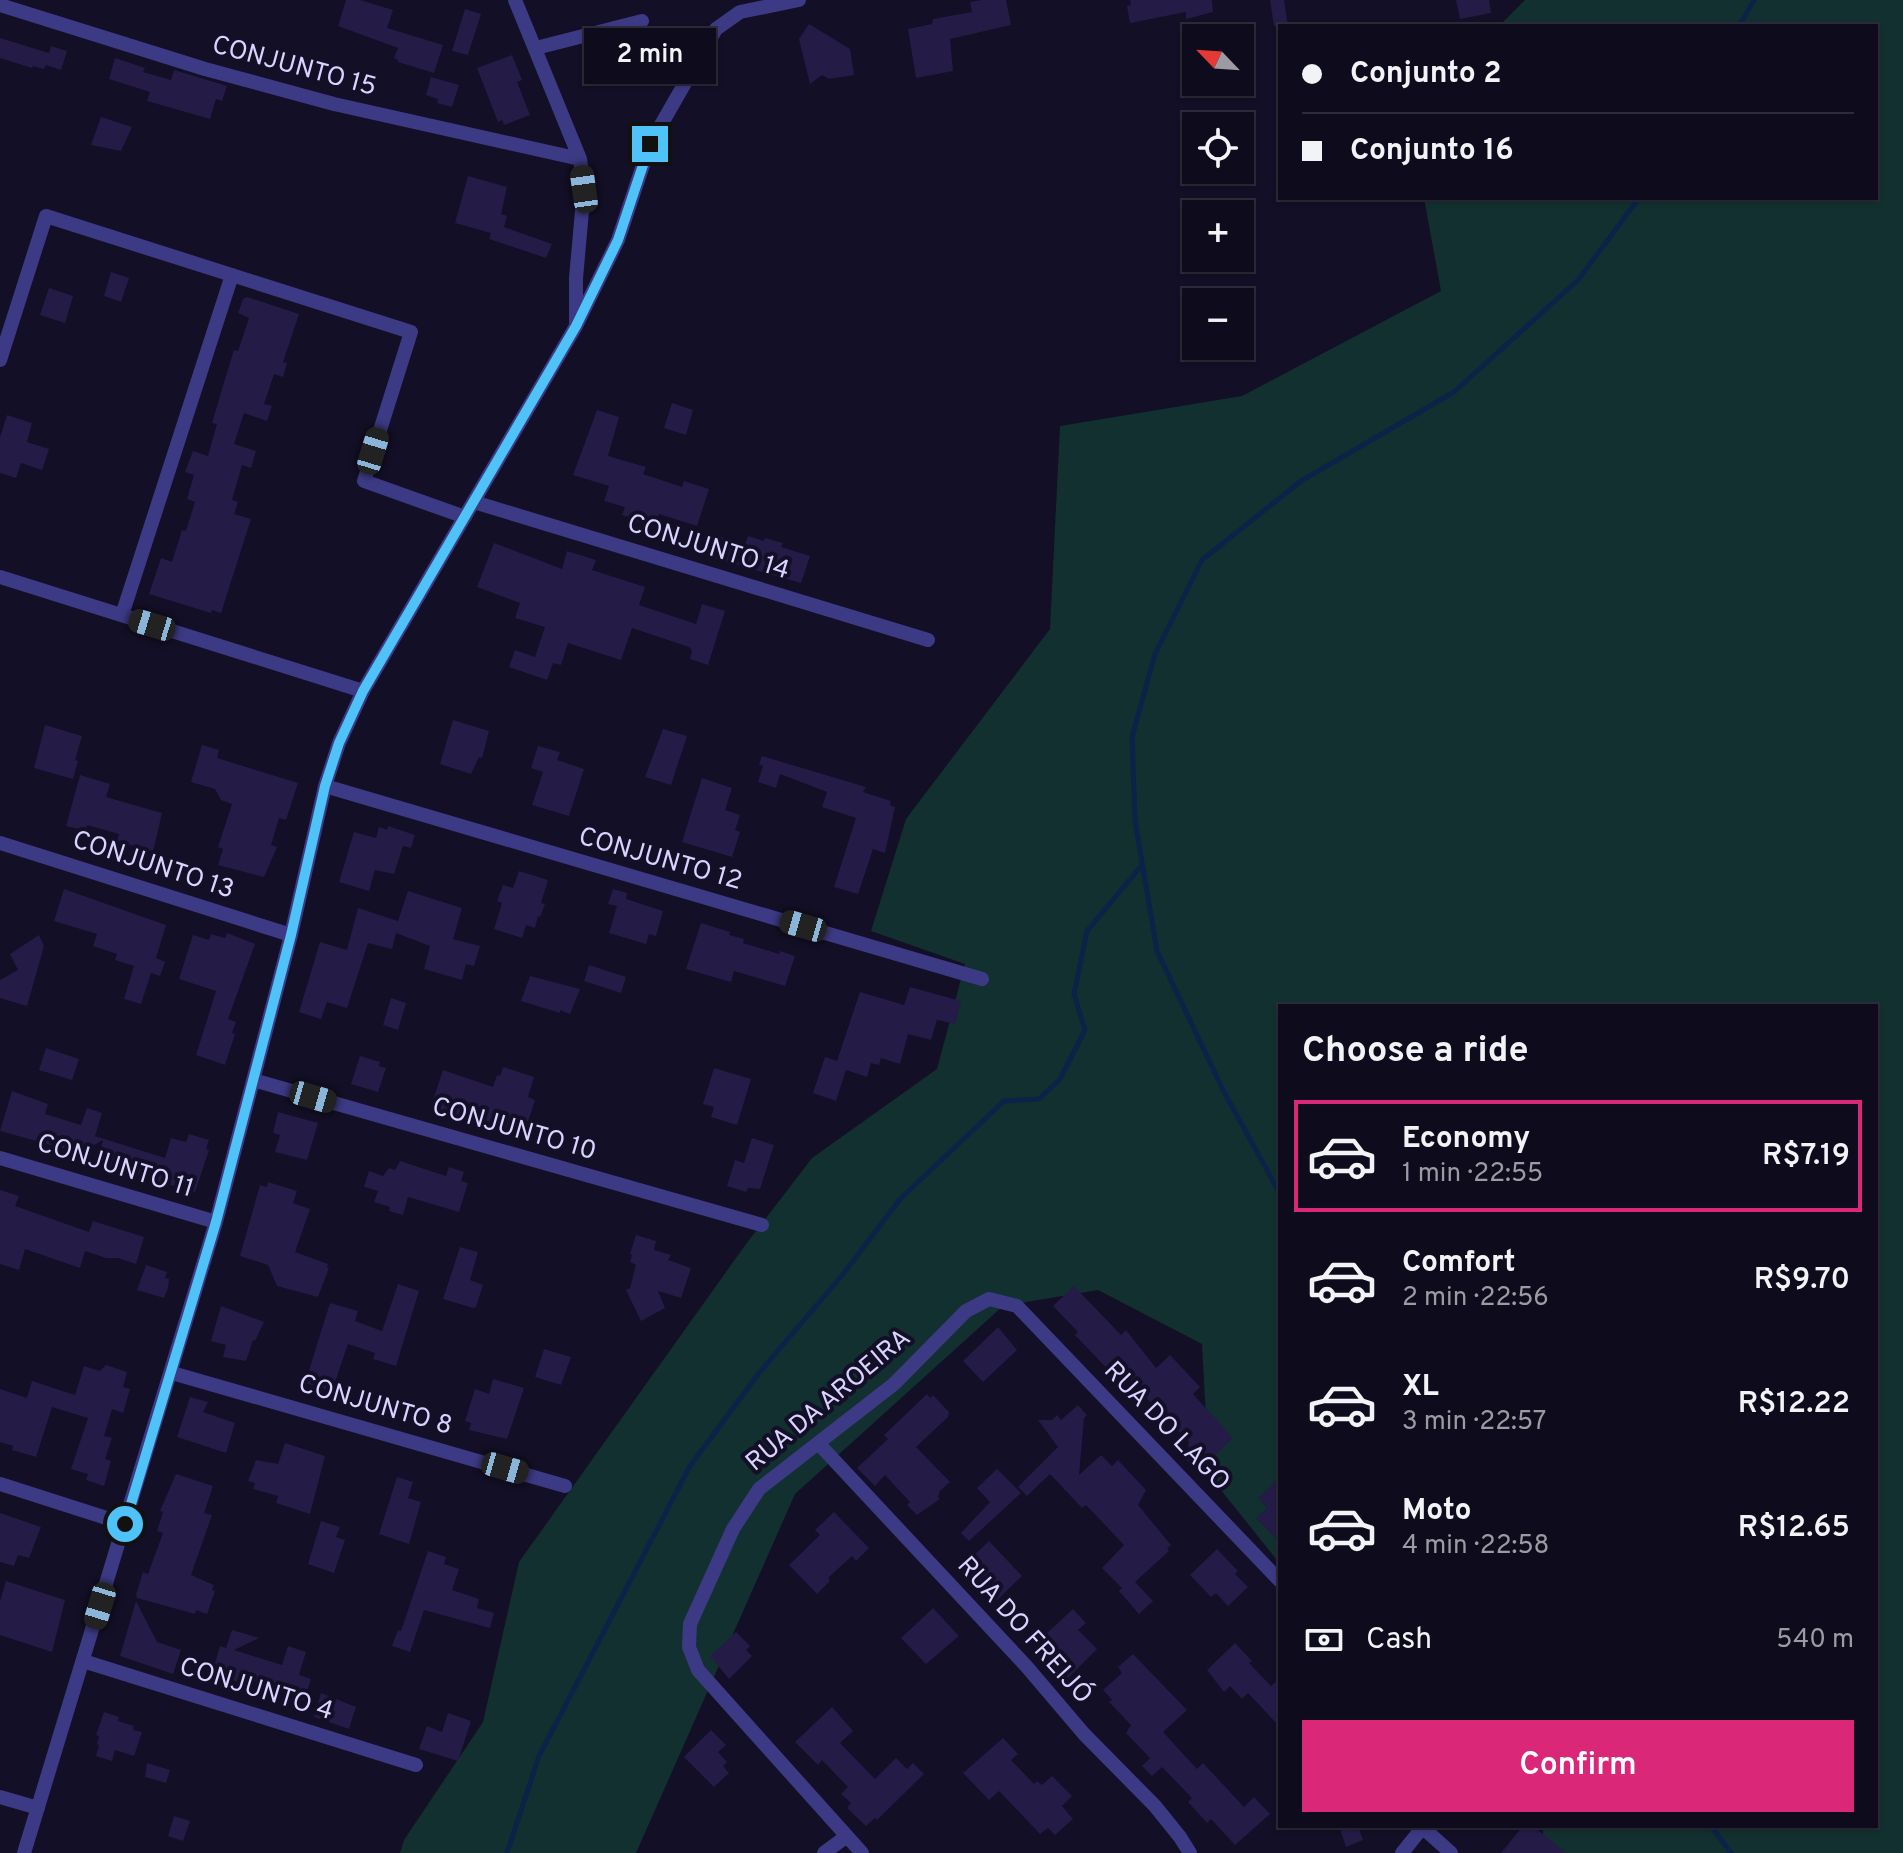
<!DOCTYPE html>
<html lang="en">
<head>
<meta charset="utf-8">
<style>
	:root { --surface:#0e0b1c; --page:#1c1929; --text:#f1f3f6; --muted:#9b9ba3; --line:#2e2b3b; --accent:#db2777 }
	body { margin:0; font-family:Overpass,sans-serif; background:var(--page); color:var(--text); height:100vh; display:flex; flex-direction:column; font-size:30px; white-space:nowrap }
	* { box-sizing:border-box; margin:0 }
	p { font-size:26px; color:var(--muted) }
	.icon { flex:none; width:44px; height:44px; fill:none; stroke:currentColor; stroke-width:2; stroke-linecap:round; stroke-linejoin:round }
	.map { position:relative; flex:1; overflow:hidden }
	.drawer { position:absolute; left:1278px; top:1004px; width:600px; height:824px; display:flex; flex-direction:column; background:var(--surface); border-radius:0px; box-shadow:0 2px 6px #0004,0 0 0 2px var(--line) }
	.drawer>* { flex:none }
	.guide { position:absolute; left:1278px; top:24px; width:600px; height:176px; border-radius:0px; box-shadow:0 2px 6px #0004,0 0 0 2px var(--line); display:grid; align-content:center; height:176px; padding:0 24px; background:var(--surface) }
	.needle { width:52px; rotate:295deg }
	.fabs { position:absolute; left:1182px; top:24px; display:grid; gap:16px }
	.fabs a { display:grid; place-items:center; width:72px; height:72px; border-radius:0px; background:var(--surface); box-shadow:0 2px 6px #0004,0 0 0 2px var(--line); font-size:40px }
	.end { position:absolute; width:36px; height:36px; margin:-18px; border:10px solid #4fc3f7; background:#111; box-shadow:0 0 0 4px #111 }
	.from { border-radius:50% }
	.bubble { position:absolute; height:56px; border-radius:0px; background:var(--surface); box-shadow:0 2px 6px #0004,0 0 0 2px var(--line); font-size:26px; font-weight:600; line-height:56px; text-align:center }
	.car { position:absolute; width:24px; height:48px; margin:-24px -12px; border-radius:10px; box-shadow:0 0 6px 2px #0007; background:linear-gradient(#222 24%,#8ab4d8 0 40%,#222 0 76%,#8ab4d8 0 86%,#222 0) }
	.guide b { display:flex; align-items:center; gap:28px; height:76px; font-size:30px }
	.guide b+b { border-top:2px solid var(--line) }
	.guide i { width:20px; height:20px; background:var(--text) }
	ul { padding:0; list-style:none }
	li { display:flex; align-items:center; gap:24px; height:112px; margin:0 16px 12px; padding:0 8px; border:4px solid transparent; border-radius:0px }
	li div { flex:1 }
	li b { display:block; font-size:30px }
	li em { font-style:normal; font-weight:600 }
	li.selected { border-color:var(--accent) }
	li>.icon { width:72px; height:72px; stroke-width:1.5 }
	h2 { padding:0 24px; font-size:36px; line-height:96px }
	.pay { display:flex; align-items:center; gap:20px; height:88px; padding:0 24px; font-size:30px }
	.pay p { margin-inline-start:auto }
	.primary-button { display:flex; gap:16px; margin-top:auto; padding:16px 24px }
	.primary-button a { flex:1; height:92px; border-radius:0px; background:var(--accent); color:#fff; font-size:32px; font-weight:600; line-height:92px; text-align:center }
	.map>svg:first-child { display:block }
	.green { fill:#12302f }
	.lines { fill:none; stroke-linecap:round; stroke-linejoin:round }
	.stream { stroke:#0c2248; stroke-width:5 }
	.building { fill:#241b47 }
	.minor { stroke:#3d3a85; stroke-width:14 }
	.route { stroke:#4fc3f7; stroke-width:10 }
	.labels { text-anchor:middle; dominant-baseline:central; stroke-width:8; stroke-linejoin:round; paint-order:stroke }
	.street-label { font-size:26px; fill:#d9d4ff; stroke:#130f26 }
</style>
</head>
<body>
<div class="map">
<svg width="1903" height="1853" viewBox="0 0 1903 1853">
	<rect width="100%" height="100%" fill="#130f26"/>
	<path class="green" d="M1525,0H1903V1853H1543V1826H1876V1006H1280V1564L1209,1475L1202,1344L1098,1290L1003,1306L795,1494L636,1853H400L404,1840L483,1722L519,1562L746,1244L812,1158L937,1069L965,964L871,931L906,819L1050,629L1060,426L1242,396L1441,291L1424,198H1876V26H1499Z"/>
	<g class="lines">
		<path class="stream" d="M1739,26L1754,0
			M1280,1194L1224,1092L1157,951L1135,821L1132,737L1155,654L1202,560L1301,481L1454,392L1578,280L1639,198
			M1711,1826L1731,1853
			M507,1853L539,1756L690,1466L759,1373L844,1273L900,1199L1004,1101L1039,1099L1060,1079L1085,1030L1074,994L1087,931L1142,865"/>
	</g>
	<path class="building" d="M346,0H360L393,10L387,28L443,45L434,73L398,62V60L394,58L398,48L338,26Z
		M982,0H1006L1011,25L950,39L953,71L916,78L908,29L932,24L933,19L972,12L970,2Z
		M1130,0H1212L1213,12L1186,19V12L1130,23L1127,6L1131,5Z
		M1270,0H1284L1288,26H1274Z
		M1456,0H1489L1491,13L1460,19Z
		M465,9L481,14L468,55L452,51Z
		M809,24L850,49L854,75L829,79L822,75L810,84L799,39Z
		M0,38L49,53L51,46L67,51L61,70L46,65L44,69L33,66L32,68L0,58Z
		M512,55L522,80L517,82L530,115L504,125L502,120L498,122L477,68Z
		M115,58L145,68L143,72L171,80L174,70L227,86L222,101L216,99L210,119L147,101L150,92L109,79Z
		M431,77L459,85L452,107L437,103L438,99L426,95Z
		M101,117L132,127L121,151L91,145Z
		M468,176L507,187L501,214L507,216L504,227L552,244L546,258L489,239L491,233L455,223Z
		M111,272L129,278L121,302L104,296Z
		M49,288L73,296L65,323L40,315Z
		M247,297L299,314L283,362L287,363L283,377L274,374L264,404L272,406L267,421L244,413L234,444L256,451L251,468L242,465L232,500L238,502L234,514L251,519L221,613L212,610L211,613L149,594L161,558L172,562L182,530L186,531L195,502L187,499L194,475L185,472L193,451L208,456L217,424L212,423L225,379L234,350L238,351L249,318L238,313L243,299Z
		M672,403L693,410L686,435L664,428Z
		M597,410L619,417L608,456L646,467L643,474L682,487L684,481L709,489L697,526L659,514L655,527L629,519L630,517L622,515L625,507L604,501L609,486L573,475Z
		M7,415L32,423L27,442L49,449L42,470L21,463L16,478L0,473V437Z
		M715,535L745,544L748,536L764,541L765,538L783,543L781,547L810,556L801,583L709,557Z
		M494,543L562,569L567,551L596,560L592,570L645,587L639,605L696,624L702,604L725,611L708,665L690,659L692,651L689,647L632,628L621,660L568,643L561,665L553,663L547,680L509,667L515,650L535,657L545,627L515,618L520,603L477,587Z
		M453,720L489,731L482,758L479,757L471,774L440,764Z
		M45,725L82,736L75,760L78,761L73,779L34,768Z
		M663,729L687,736L671,785L645,777Z
		M202,745L219,750L217,758L298,783L286,820L279,818L271,845L277,847L264,877L218,865L223,849L218,847L232,804L221,800L215,789L191,782Z
		M538,746L560,752L557,760L584,769L569,816L532,805L543,772L531,768Z
		M762,756L866,787L863,792L891,801L890,805L895,807L885,853L873,849L858,894L834,887L856,818L822,807L827,792L780,774L776,788L758,782L763,766L759,764Z
		M80,775L110,784L106,797L162,813L153,852L117,841L119,834L87,825L86,831L66,826Z
		M702,778L732,788L725,810L740,815L735,830L740,832L732,857L682,842Z
		M388,826L415,835L411,848L403,846L394,874L375,870L369,891L339,882L354,832L376,838L379,827L387,830Z
		M519,871L548,880L541,903L545,904L540,917L538,916L535,928L526,925L522,938L494,929L502,903L497,901L503,885L513,888Z
		M64,889L166,925L156,958L165,962L160,976L151,973L141,1004L124,999L134,966L115,960L117,954L93,946L97,934L54,921Z
		M613,889L627,893L626,899L663,911L656,936L649,934L646,944L609,933L617,906L608,904Z
		M408,891L462,908L453,939L480,946L474,966L466,964L462,980L424,969L430,946L396,933L392,949L368,943L347,1008L327,1002L321,1019L299,1012L320,942L347,950L358,908L398,921Z
		M701,923L730,932L729,935L744,939L743,943L779,954L780,951L795,956L785,986L734,971L731,982L686,969Z
		M227,933L255,944L228,1019L236,1022L232,1033L235,1034L225,1065L196,1055L216,991L179,979L193,935L209,940L211,934L225,938Z
		M39,935L44,946L27,1006L0,998V980L18,970L10,954Z
		M589,965L626,977L621,993L584,981Z
		M530,976L580,989L570,1014L560,1010V1013L521,1001Z
		M910,987L961,1001L955,1024L937,1020L931,1040L908,1034L900,1064L881,1058L879,1065L871,1063L867,1077L846,1070L836,1101L813,1093L825,1057L837,1061L860,992L904,1005Z
		M391,998L406,1003L398,1030L383,1025Z
		M46,1048L79,1059L72,1080L39,1070Z
		M360,1056L380,1062L379,1066L386,1068L378,1092L351,1084Z
		M503,1067L534,1077L528,1097L535,1100L525,1131L516,1128L514,1134L434,1108L437,1100H433L443,1070L493,1087L497,1075L500,1076Z
		M714,1068L751,1079L737,1125L711,1117L714,1107L703,1104Z
		M12,1091L48,1104L45,1114L81,1125L87,1108L102,1113L95,1136L165,1158L171,1138L186,1142L189,1134L209,1140L206,1149L209,1150L195,1192L96,1163L103,1140L80,1153L0,1131Z
		M278,1112L318,1123L307,1160L275,1152L280,1135L273,1133Z
		M752,1138L774,1145L760,1189L748,1188L746,1192L727,1186L735,1160L744,1163Z
		M400,1161L446,1176L449,1167L464,1172L461,1181L468,1183L459,1212L408,1197L403,1215L389,1211L390,1207L374,1202L378,1191L364,1187L369,1171L383,1176L389,1168L395,1170Z
		M268,1182L297,1191L293,1203L310,1209L295,1252L328,1264L327,1268H329L318,1297L277,1286L268,1265L240,1256L260,1185L267,1187Z
		M0,1190L19,1196L15,1206L89,1232L93,1221L144,1237L136,1264L118,1258H106L85,1251L80,1268L25,1249L19,1270L0,1264Z
		M636,1235L656,1241L654,1250L671,1255L668,1260L691,1268L681,1298L658,1291L665,1308L641,1321L626,1290L630,1288L636,1265L630,1262L632,1255L630,1254Z
		M460,1247L478,1252L470,1280L483,1285L476,1307L473,1308L443,1299Z
		M146,1265L167,1272L165,1278L169,1279L168,1288L164,1298L137,1290Z
		M398,1284L419,1291L396,1366L373,1359L375,1353L348,1344L333,1388L327,1386L326,1389L305,1383L330,1303L358,1311L355,1321L382,1331Z
		M1074,1286L1121,1335L1126,1330L1156,1368L1170,1355L1200,1387L1193,1394L1233,1438L1198,1471L1186,1459L1193,1452L1188,1447L1189,1442L1126,1377L1120,1382L1075,1335L1078,1332L1053,1306Z
		M221,1306L264,1322L255,1341L253,1340L246,1361L223,1357L226,1345L211,1341Z
		M998,1327L1017,1350L983,1382L963,1361Z
		M544,1349L571,1357L561,1385L535,1377Z
		M106,1365L127,1372L123,1387L130,1389L123,1413L112,1409L104,1436L112,1438L105,1459L111,1461L104,1486L86,1480L88,1474L71,1469L88,1418L52,1407L36,1457L12,1450L13,1446L0,1442V1389L27,1398L32,1381L75,1395L84,1366L100,1371Z
		M493,1379L524,1388L507,1439L469,1430L471,1423L465,1421L475,1389L489,1394Z
		M927,1394L930,1398L933,1395L949,1412L948,1417L916,1447L950,1482L940,1491L938,1497L940,1499L917,1515L907,1505L910,1502L885,1475L875,1486L857,1468L888,1439L884,1435Z
		M190,1397L208,1402L203,1412L235,1423L226,1453L177,1437Z
		M1078,1405L1087,1415L1084,1418L1079,1475L1101,1455L1112,1466L1118,1460L1146,1490L1138,1505L1171,1545L1167,1549L1169,1551L1135,1582L1153,1601L1139,1614L1119,1591L1122,1588L1102,1568L1124,1545L1086,1505L1082,1508L1050,1474L1027,1496L1018,1487L1058,1447L1038,1420H1052L1057,1415L1061,1420Z
		M285,1443L325,1456L310,1514L276,1503L278,1496L253,1489L255,1483L248,1481L256,1460L278,1464Z
		M997,1469L1021,1493L969,1541L961,1533L990,1502L977,1488Z
		M176,1474L213,1486L204,1513L212,1515L191,1575L214,1585L212,1590L215,1591L207,1614L196,1610L195,1614L137,1598L136,1595L143,1572L148,1574L163,1533L157,1531L163,1512L160,1511Z
		M397,1477L413,1482L408,1498L421,1502L409,1544L379,1534Z
		M1280,1477V1543L1256,1518L1267,1508L1258,1498Z
		M834,1512L869,1548L856,1561L852,1556L829,1577V1582L817,1594L789,1565L820,1535L815,1530Z
		M0,1513L41,1527L29,1558L18,1555L14,1566L0,1562Z
		M321,1521L340,1527L336,1537L345,1540L334,1573L308,1564Z
		M989,1541L1022,1576L994,1603L961,1568Z
		M1217,1549L1238,1571L1235,1574L1248,1587L1228,1606L1216,1593L1211,1597L1190,1575Z
		M428,1551L446,1557L444,1564L459,1569L452,1590L479,1599L477,1608L494,1613L490,1628L424,1610L410,1652L392,1646L398,1630L401,1631Z
		M6,1581L65,1600L52,1652L0,1635V1601Z
		M136,1601L157,1642L181,1650L173,1674L120,1656Z
		M933,1608L959,1636L926,1664L901,1638Z
		M1073,1609L1086,1623L1078,1630L1097,1649L1067,1679L1034,1645Z
		M232,1630L259,1638L234,1650L282,1665L288,1646L306,1652L299,1675L311,1679L304,1700L250,1679L248,1685L212,1674L220,1646L226,1648Z
		M736,1632L750,1646L746,1650L752,1656L729,1679L710,1656Z
		M1235,1643L1252,1661L1249,1663L1271,1686L1280,1678V1727L1248,1693L1242,1699L1230,1686L1224,1692L1207,1670Z
		M1133,1654L1187,1710L1163,1732L1197,1769L1203,1763L1244,1807L1254,1797L1270,1814L1235,1845L1211,1819L1207,1823L1188,1802L1192,1798L1162,1767L1152,1776L1142,1766L1150,1758L1126,1733L1131,1725L1109,1702L1112,1700L1103,1690L1122,1673L1118,1667Z
		M321,1693L356,1707L349,1729L314,1717Z
		M832,1707L853,1731L840,1743L875,1779L896,1758L907,1769L913,1763L924,1774L877,1820L875,1818L866,1826L847,1808L851,1803L841,1794L848,1787L822,1760L818,1765L795,1742Z
		M104,1712L119,1717L118,1721L134,1726L133,1730L142,1732L134,1756L115,1750L112,1761L96,1756L99,1745L97,1744L99,1736L96,1735Z
		M448,1713L471,1721L458,1761L419,1749L427,1726L442,1732Z
		M711,1730L726,1745L718,1752L727,1762L723,1766L729,1773L714,1787L684,1757Z
		M1003,1738L1018,1754L1011,1760L1034,1784L1037,1781L1042,1785L1052,1776L1072,1796L1062,1806L1073,1819L1055,1835L1048,1828L1040,1834L999,1791L989,1800L963,1773Z
		M147,1763L170,1770L166,1783L145,1777Z
		M174,1816L190,1821L183,1841L168,1836Z
		M1339,1826H1358L1363,1840L1346,1847Z
		M1523,1826H1533L1566,1853H1501Z"/>
	<g class="lines">
		<path class="minor" d="M515,0L580,159L584,189L576,278V326
			M0,5L205,69L334,104L580,159
			M536,48L642,21
			M0,360L46,216L411,332L364,481L465,517
			M474,502L928,640
			M0,577L363,691
			M122,615L232,275
			M325,786L982,979
			M0,843L291,935
			M253,1080L762,1225
			M0,1158L216,1222
			M172,1373L565,1486
			M818,1443L1027,1667L1084,1734L1155,1806L1180,1837L1190,1853
			M0,1484L125,1524
			M83,1661L416,1765
			M0,1797L38,1808
			M1421,1826L1451,1853
			M24,1853L216,1222L291,935L325,786L339,743L363,691L576,326L618,240L650,144L716,29L740,12L799,0
			M824,1853L847,1836
			M862,1853L698,1670L689,1647L690,1624L733,1529L759,1489L894,1384L966,1311L989,1299L1017,1306L1280,1581
			M1402,1853L1422,1828"/>
	</g>
	<g class="lines">
		<path class="route" d="M125,1524L216,1222L291,935L325,786L339,743L363,691L576,326L618,240L650,144"/>
	</g>
	<g class="labels">
		<g class="street-label">
			<text transform="translate(294 67) rotate(15)">CONJUNTO 15</text>
			<text transform="translate(708 548) rotate(17)">CONJUNTO 14</text>
			<text transform="translate(660 860) rotate(16)">CONJUNTO 12</text>
			<text transform="translate(153 866) rotate(18)">CONJUNTO 13</text>
			<text transform="translate(514 1130) rotate(16)">CONJUNTO 10</text>
			<text transform="translate(115 1167) rotate(17)">CONJUNTO 11</text>
			<text transform="translate(829 1401) rotate(-40)">RUA DA AROEIRA</text>
			<text transform="translate(375 1406) rotate(16)">CONJUNTO 8</text>
			<text transform="translate(1166 1427) rotate(46)">RUA DO LAGO</text>
			<text transform="translate(1024 1631) rotate(48)">RUA DO FREIJÓ</text>
			<text transform="translate(256 1690) rotate(17)">CONJUNTO 4</text>
		</g>
	</g>
</svg>
<div class="fabs">
<a><svg class="needle" viewBox="-14 -14 28 28"><path d="M0-13l5 13h-10z" fill="#e53935"/><path d="M0 13l5-13h-10z" fill="#9b9ba3"/></svg></a>
<a><svg class="icon" aria-label="locate" viewBox="0 0 24 24"><circle cx="12" cy="12" r="6"/><path d="M12 2v4M12 18v4M2 12h4M18 12h4"/></svg></a>
<a>+</a>
<a>−</a>
</div>
<i class="end from" style="left:125px;top:1524px"></i>
<i class="end" style="left:650px;top:144px"></i>
<div class="bubble" style="left:584px;top:28px;width:132px">2 min</div>
<i class="car" style="left:584px;top:189px;rotate:352deg"></i>
<i class="car" style="left:373px;top:451px;rotate:17deg"></i>
<i class="car" style="left:152px;top:625px;rotate:287deg"></i>
<i class="car" style="left:803px;top:926px;rotate:286deg"></i>
<i class="car" style="left:313px;top:1097px;rotate:106deg"></i>
<i class="car" style="left:505px;top:1468px;rotate:106deg"></i>
<i class="car" style="left:100px;top:1606px;rotate:197deg"></i>
<div class="guide">
<b><i class="from"></i>Conjunto 2</b>
<b><i></i>Conjunto 16</b>
</div>
<section class="drawer">
<h2>Choose a ride</h2>
<ul>
<li class="selected"><svg class="icon" aria-label="car" viewBox="0 0 24 24"><path d="M5 17H2v-5l4-1 3-4h7l3 4 3 1v5h-3M9 17h6M6 11h13"/><circle cx="7" cy="17" r="2"/><circle cx="17" cy="17" r="2"/></svg><div><b>Economy</b><p>1 min · 22:55</p></div><em>R$7.19</em></li>
<li><svg class="icon" aria-label="car" viewBox="0 0 24 24"><path d="M5 17H2v-5l4-1 3-4h7l3 4 3 1v5h-3M9 17h6M6 11h13"/><circle cx="7" cy="17" r="2"/><circle cx="17" cy="17" r="2"/></svg><div><b>Comfort</b><p>2 min · 22:56</p></div><em>R$9.70</em></li>
<li><svg class="icon" aria-label="car" viewBox="0 0 24 24"><path d="M5 17H2v-5l4-1 3-4h7l3 4 3 1v5h-3M9 17h6M6 11h13"/><circle cx="7" cy="17" r="2"/><circle cx="17" cy="17" r="2"/></svg><div><b>XL</b><p>3 min · 22:57</p></div><em>R$12.22</em></li>
<li><svg class="icon" aria-label="car" viewBox="0 0 24 24"><path d="M5 17H2v-5l4-1 3-4h7l3 4 3 1v5h-3M9 17h6M6 11h13"/><circle cx="7" cy="17" r="2"/><circle cx="17" cy="17" r="2"/></svg><div><b>Moto</b><p>4 min · 22:58</p></div><em>R$12.65</em></li>
</ul>
<div class="pay"><svg class="icon" aria-label="cash" viewBox="0 0 24 24"><path d="M3 7h18v10H3z"/><circle cx="12" cy="12" r="2"/></svg>Cash<p>540 m</p></div>
<div class="primary-button"><a>Confirm</a></div>
</section>
</div>
</body>
</html>
